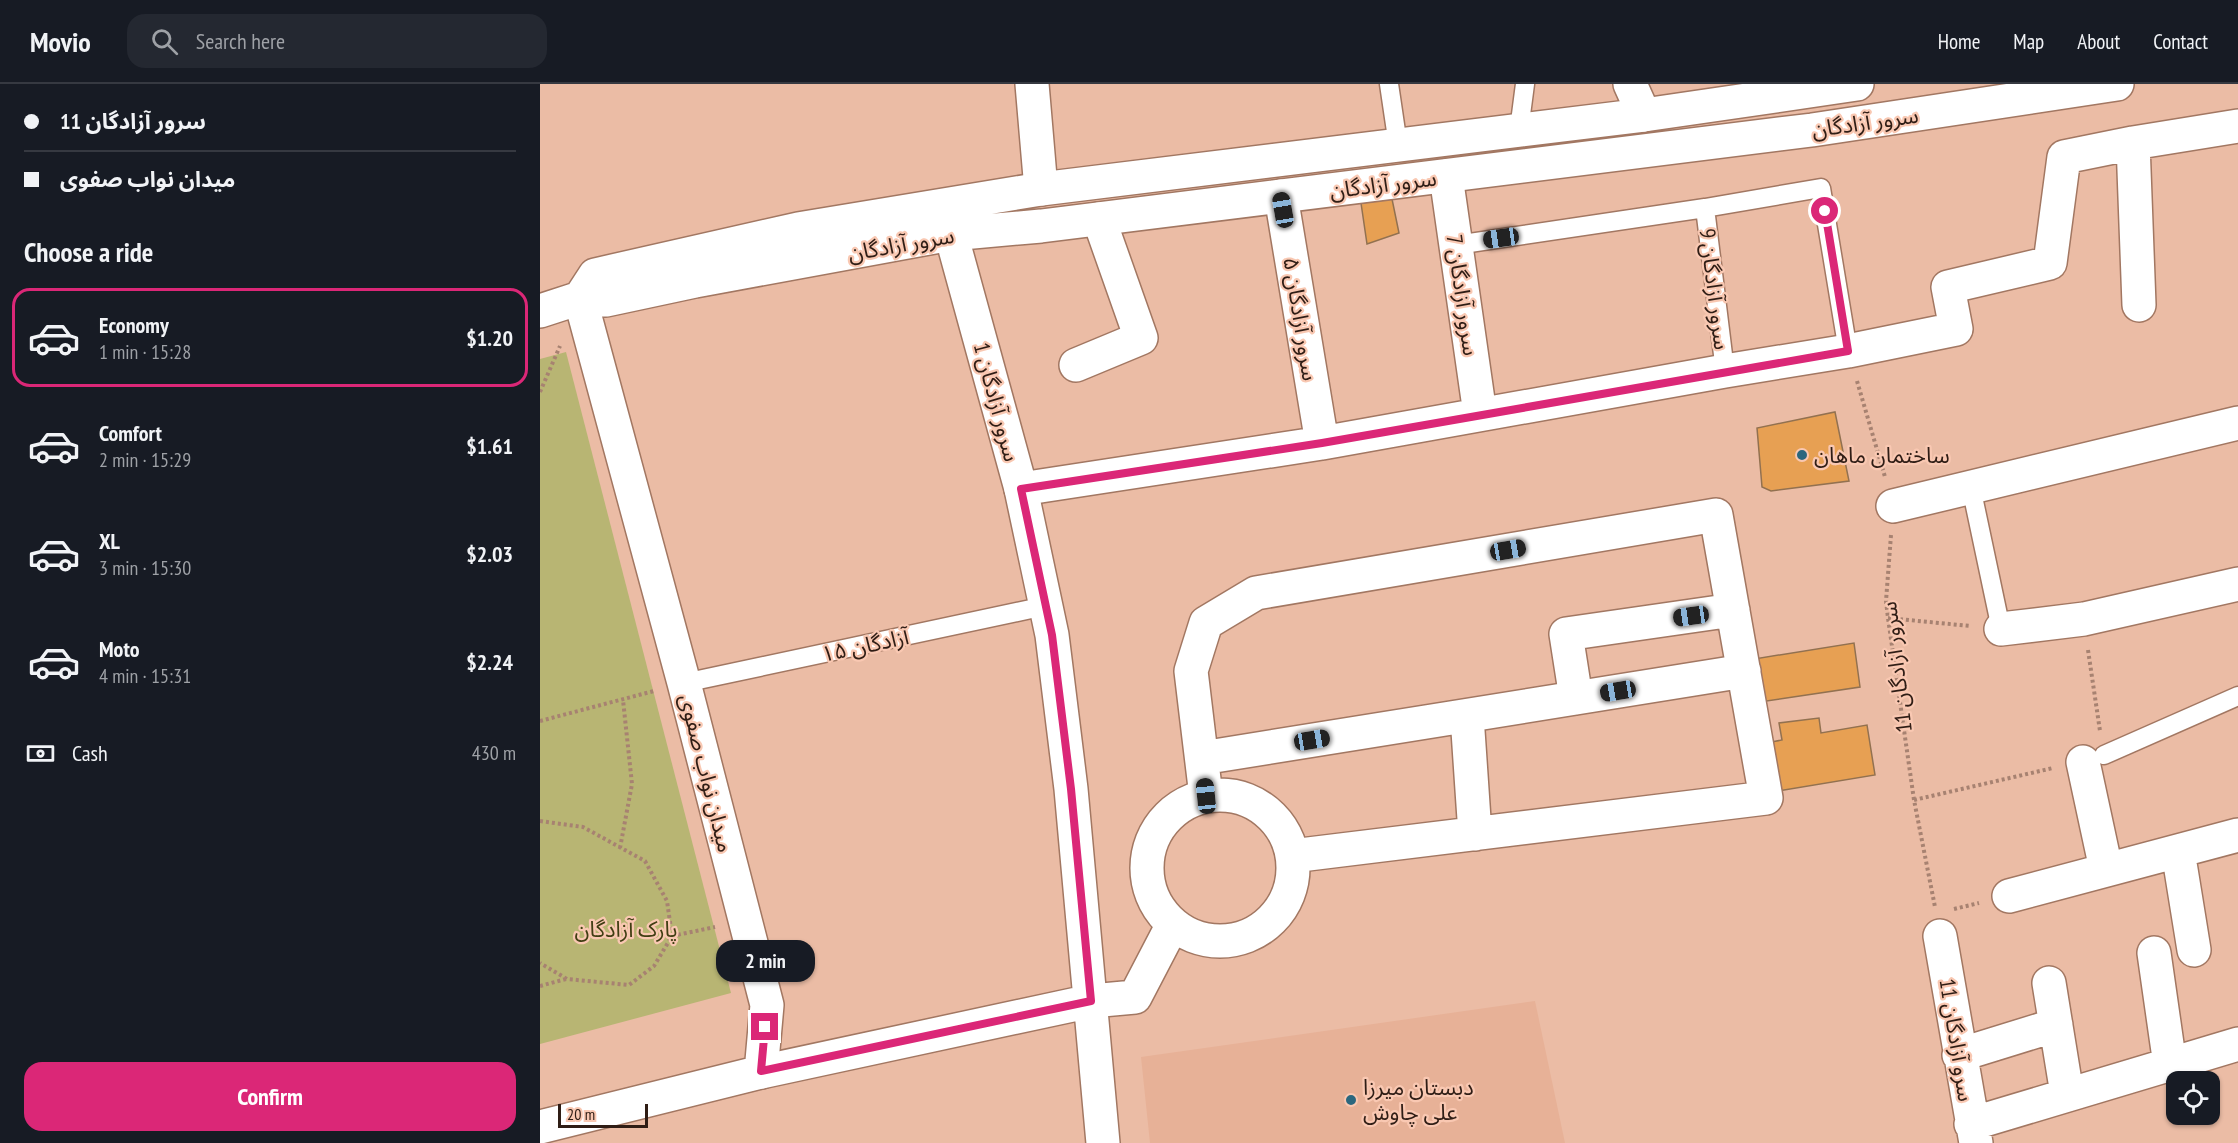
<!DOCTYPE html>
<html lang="en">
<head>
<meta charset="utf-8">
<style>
	:root { --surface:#171b24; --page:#242831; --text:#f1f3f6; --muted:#9ea1a6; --line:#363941; --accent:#db2777 }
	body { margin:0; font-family:"PT Sans Narrow","Noto Sans Arabic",sans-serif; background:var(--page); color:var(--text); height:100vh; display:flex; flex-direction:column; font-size:22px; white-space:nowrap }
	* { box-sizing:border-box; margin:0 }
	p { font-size:20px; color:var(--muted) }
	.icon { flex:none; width:33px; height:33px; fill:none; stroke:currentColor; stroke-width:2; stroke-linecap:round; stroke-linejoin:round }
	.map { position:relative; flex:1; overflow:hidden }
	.sheet { display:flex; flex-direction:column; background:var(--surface); width:540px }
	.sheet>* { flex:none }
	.banner { display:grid; align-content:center; height:132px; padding:0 24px; background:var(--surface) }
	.controls { position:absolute; left:1626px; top:987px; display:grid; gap:12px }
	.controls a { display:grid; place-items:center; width:54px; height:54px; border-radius:12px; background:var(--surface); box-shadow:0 2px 4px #0004; font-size:30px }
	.scale { position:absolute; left:18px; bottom:15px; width:90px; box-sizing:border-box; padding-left:6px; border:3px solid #2f1d15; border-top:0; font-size:16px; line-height:21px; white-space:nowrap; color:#2f1d15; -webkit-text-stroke:4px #f9c8b2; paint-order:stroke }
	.end { position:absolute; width:27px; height:27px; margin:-14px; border:8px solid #db2777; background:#fff; box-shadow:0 0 0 3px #fff }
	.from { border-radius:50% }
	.bubble { position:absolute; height:42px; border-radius:18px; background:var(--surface); box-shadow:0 2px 4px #0004; font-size:20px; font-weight:700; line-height:42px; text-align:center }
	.car { position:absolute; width:18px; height:36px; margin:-18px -9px; border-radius:8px; box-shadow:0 0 4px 2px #0007; background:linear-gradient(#222 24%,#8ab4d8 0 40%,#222 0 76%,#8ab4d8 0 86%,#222 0) }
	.banner b { display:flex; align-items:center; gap:21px; height:57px; font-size:22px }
	.banner b+b { border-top:2px solid var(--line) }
	.banner i { width:15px; height:15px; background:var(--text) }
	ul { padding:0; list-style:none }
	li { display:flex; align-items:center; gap:18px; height:99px; margin:0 12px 9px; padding:0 12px; border:3px solid transparent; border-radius:18px }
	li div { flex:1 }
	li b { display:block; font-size:22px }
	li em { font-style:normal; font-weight:700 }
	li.active { border-color:var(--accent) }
	li>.icon { width:54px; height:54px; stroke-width:1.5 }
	h2 { padding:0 24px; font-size:27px; line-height:72px }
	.pay { display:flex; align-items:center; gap:15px; height:66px; padding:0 24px; font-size:22px }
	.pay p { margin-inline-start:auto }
	.button { display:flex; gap:12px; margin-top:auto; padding:12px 24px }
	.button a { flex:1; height:69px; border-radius:18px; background:var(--accent); color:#fff; font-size:24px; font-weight:700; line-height:69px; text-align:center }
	header { display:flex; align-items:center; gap:36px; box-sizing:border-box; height:84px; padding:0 30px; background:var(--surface); border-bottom:2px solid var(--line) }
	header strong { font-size:28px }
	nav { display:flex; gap:33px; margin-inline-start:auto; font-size:21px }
	.search { width:420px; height:54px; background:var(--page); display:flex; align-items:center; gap:15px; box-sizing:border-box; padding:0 21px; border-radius:18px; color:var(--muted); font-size:22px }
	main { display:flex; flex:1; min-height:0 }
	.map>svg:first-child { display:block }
	.built { fill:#e7b197 }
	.green { fill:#b8b573 }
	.building { fill:#e7a053; stroke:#927150; stroke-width:1.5 }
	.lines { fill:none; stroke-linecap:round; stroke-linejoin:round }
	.service-casing { stroke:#a27762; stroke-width:21 }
	.minor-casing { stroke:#a27762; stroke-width:36 }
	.tertiary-casing { stroke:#a27762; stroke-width:36 }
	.secondary-casing { stroke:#a27762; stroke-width:36 }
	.path { stroke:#a78271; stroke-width:4; stroke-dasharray:3 3; stroke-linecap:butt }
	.service { stroke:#fff; stroke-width:18 }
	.minor { stroke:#fff; stroke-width:33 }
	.tertiary { stroke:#fff; stroke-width:33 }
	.secondary { stroke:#fff; stroke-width:33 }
	.route { stroke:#db2777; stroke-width:8 }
	.poi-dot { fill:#2b677e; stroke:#f9c8b2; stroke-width:2 }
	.labels { text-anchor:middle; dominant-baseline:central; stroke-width:4.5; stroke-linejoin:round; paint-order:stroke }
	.street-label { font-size:22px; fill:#2f1d15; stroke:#f9c8b2 }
	.poi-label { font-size:22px; fill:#2f1d15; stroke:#f9c8b2; text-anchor:start }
	.park-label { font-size:22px; fill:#403e13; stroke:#f9c8b2 }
</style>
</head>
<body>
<header>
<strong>Movio</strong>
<div class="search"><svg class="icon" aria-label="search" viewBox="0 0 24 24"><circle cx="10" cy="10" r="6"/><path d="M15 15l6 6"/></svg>Search here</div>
<nav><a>Home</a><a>Map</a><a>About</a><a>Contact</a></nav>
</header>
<main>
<section class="sheet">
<div class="banner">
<b><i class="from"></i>سرور آزادگان 11</b>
<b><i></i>میدان نواب صفوی</b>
</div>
<h2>Choose a ride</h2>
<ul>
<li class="active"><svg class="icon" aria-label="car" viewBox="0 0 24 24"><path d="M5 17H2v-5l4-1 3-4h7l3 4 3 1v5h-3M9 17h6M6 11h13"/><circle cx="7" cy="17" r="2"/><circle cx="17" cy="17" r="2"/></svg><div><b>Economy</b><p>1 min · 15:28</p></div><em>$1.20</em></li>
<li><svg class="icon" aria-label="car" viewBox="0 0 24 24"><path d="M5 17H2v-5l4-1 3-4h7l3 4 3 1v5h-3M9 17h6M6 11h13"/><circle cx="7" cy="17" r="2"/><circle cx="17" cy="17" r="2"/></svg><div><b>Comfort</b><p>2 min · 15:29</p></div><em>$1.61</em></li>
<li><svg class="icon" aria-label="car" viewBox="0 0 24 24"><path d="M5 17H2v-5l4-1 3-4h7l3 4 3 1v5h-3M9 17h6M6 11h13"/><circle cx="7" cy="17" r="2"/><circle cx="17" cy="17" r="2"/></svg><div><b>XL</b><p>3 min · 15:30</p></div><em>$2.03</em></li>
<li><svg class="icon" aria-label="car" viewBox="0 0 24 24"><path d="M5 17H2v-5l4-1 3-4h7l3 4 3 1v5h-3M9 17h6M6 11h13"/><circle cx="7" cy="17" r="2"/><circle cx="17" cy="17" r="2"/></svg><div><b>Moto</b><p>4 min · 15:31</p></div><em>$2.24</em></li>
</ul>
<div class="pay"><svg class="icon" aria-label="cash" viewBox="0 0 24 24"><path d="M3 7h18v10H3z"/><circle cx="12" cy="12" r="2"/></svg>Cash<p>430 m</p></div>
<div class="button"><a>Confirm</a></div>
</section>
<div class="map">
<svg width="1698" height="1059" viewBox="0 0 1698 1059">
	<rect width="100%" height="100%" fill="#ebbca5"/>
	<path class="built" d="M995,917L1025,1059H610L601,973Z"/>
	<path class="green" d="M26,268L191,909L0,960V275Z"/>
	<path class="building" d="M852,115L859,149L827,160L821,119Z
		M1295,328L1309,397L1231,407L1222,403L1217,344Z
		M1314,559L1320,603L1220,618L1214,575Z
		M1279,634L1281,649L1327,641L1335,691L1238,707L1231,658L1242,656L1239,639Z"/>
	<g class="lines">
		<defs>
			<path id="service" d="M849,0L858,61
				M979,46L985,0
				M1165,124L1185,287
				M916,161L1165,124L1281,104L1308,267
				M1431,403L1461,545
				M144,599L505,522
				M1564,671L1698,612"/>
			<path id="minor" d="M1090,0L1104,31
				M1593,59L1599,221
				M906,92L940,330
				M741,112L782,359
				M411,150L481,405L782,359L1185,287L1308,267L1416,245L1408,203L1510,179L1524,73L1593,59L1698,42
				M536,281L601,254L559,135
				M1353,422L1698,339
				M1461,545L1544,535L1698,500
				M1036,614L1026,550L1193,526
				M927,632L935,750
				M662,674L1204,587
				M1543,678L1566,785
				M607 784a73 73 0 1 1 146 0a73 73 0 1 1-146 0Z
				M666,712L651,587L666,539L716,509L1176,431L1226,714L752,772
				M1638,767L1654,866
				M1469,812L1698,751
				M1400,852L1436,1059
				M1614,869L1630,981
				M1509,899L1527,1010
				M551,917L595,913L633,840
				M1419,971L1516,941
				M1431,1040L1698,960"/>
			<path id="tertiary" d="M492,0L501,105
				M481,405L512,551L531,705L563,1059
				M221,988L551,917"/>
			<path id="secondary" d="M40,214L55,191L258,145L501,105L1104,31L1317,0
				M0,227L40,214L66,216L155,197L411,150L501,142L1272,46L1577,0
				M0,1043L221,988L227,921L144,599L40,214"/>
		</defs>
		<use href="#service" class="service-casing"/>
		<use href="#minor" class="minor-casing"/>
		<use href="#tertiary" class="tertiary-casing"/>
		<use href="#secondary" class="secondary-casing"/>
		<path class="path" d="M1317,297L1345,393
			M0,308L20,262
			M1351,451L1346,517L1348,534L1374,716L1395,823
			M1348,534L1430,542
			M1548,566L1560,647
			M0,637L114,607
			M1374,716L1513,684
			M0,737L43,743L105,777L127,817L132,852L114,882L89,901L27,895L0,879
			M80,764L92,700L83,616
			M1414,825L1439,819
			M132,852L175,843
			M0,902L26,895"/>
		<use href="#service" class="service"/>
		<use href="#minor" class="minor"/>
		<use href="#tertiary" class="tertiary"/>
		<use href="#secondary" class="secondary"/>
	</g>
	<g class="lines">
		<path class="route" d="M225,943L221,987L551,917L531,705L512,551L481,405L782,359L1308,267L1285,127"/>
	</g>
	<g class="poi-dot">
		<circle cx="1262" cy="371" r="6"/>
		<circle cx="811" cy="1016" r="6"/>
	</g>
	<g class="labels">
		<g class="street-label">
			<text transform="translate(1325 38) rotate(-8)">سرور آزادگان</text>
			<text transform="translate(843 100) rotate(-7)">سرور آزادگان</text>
			<text transform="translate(361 160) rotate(-10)">سرور آزادگان</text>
			<text transform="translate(1175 205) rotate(83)">سرور آزادگان 9</text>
			<text transform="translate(923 211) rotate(82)">سرور آزادگان 7</text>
			<text transform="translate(761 235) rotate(81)">سرور آزادگان ۵</text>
			<text transform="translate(457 318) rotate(75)">سرور آزادگان 1</text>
			<text transform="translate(325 561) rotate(-12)">آزادگان ۱۵</text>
			<text transform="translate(1356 583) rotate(-97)">سرور آزادگان 11</text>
			<text transform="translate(167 689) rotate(76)">میدان نواب صفوی</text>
			<text transform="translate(1417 956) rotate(81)">سرو آزادگان 11</text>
		</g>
		<g class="poi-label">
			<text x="1274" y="371">ساختمان ماهان</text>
			<text x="823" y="1003">دبستان میرزا<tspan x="823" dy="25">علی چاوش</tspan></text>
		</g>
		<g class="park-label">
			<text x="86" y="845">پارک آزادگان</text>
		</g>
	</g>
</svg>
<div class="controls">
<a><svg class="icon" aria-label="locate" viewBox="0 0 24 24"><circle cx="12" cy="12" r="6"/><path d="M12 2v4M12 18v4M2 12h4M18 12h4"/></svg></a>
</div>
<div class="scale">20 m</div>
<i class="end from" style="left:1285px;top:127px"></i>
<i class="end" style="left:225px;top:943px"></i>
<div class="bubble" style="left:176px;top:856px;width:99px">2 min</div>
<i class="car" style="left:743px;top:126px;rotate:350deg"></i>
<i class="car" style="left:961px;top:154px;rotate:262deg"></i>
<i class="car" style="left:968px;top:466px;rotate:80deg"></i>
<i class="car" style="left:1151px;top:532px;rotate:262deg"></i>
<i class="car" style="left:1078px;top:607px;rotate:261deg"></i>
<i class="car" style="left:772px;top:656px;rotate:81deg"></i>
<i class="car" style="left:666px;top:712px;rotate:354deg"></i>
</div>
</main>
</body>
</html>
